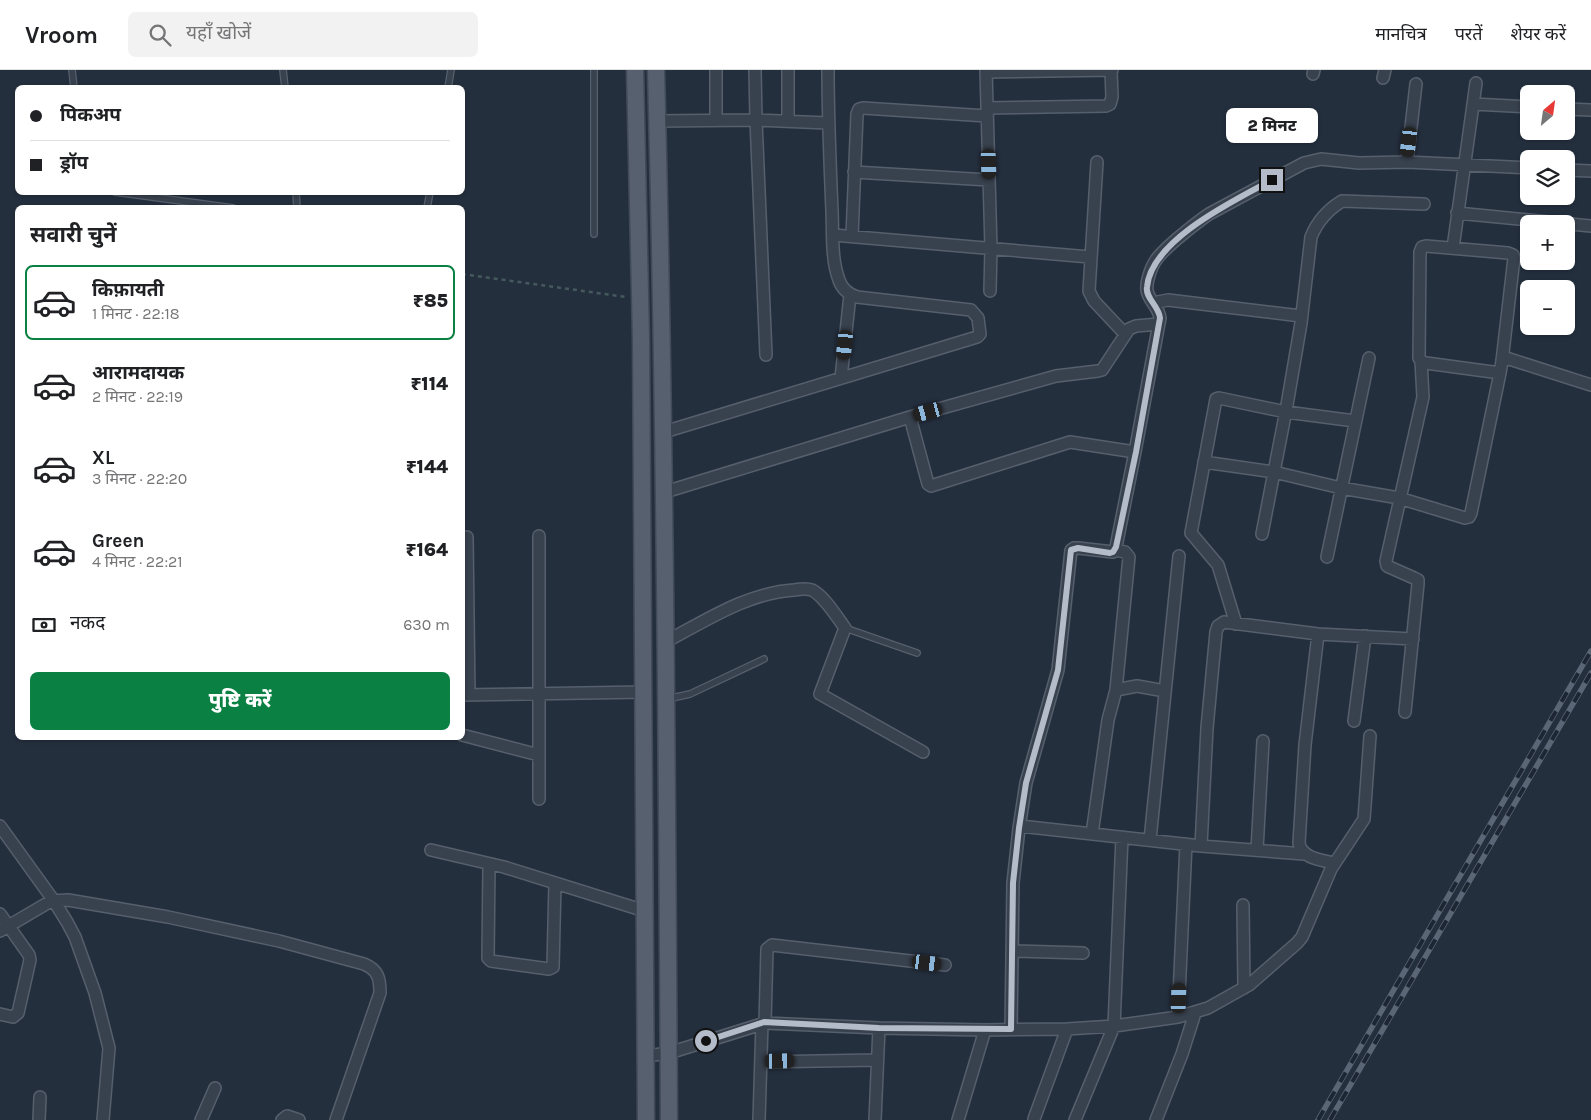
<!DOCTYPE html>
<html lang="hi">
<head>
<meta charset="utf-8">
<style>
	:root { --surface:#fff; --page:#f2f2f2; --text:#202124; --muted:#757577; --line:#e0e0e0; --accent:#0b8043 }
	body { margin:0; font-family:Karla,"Noto Sans Devanagari",sans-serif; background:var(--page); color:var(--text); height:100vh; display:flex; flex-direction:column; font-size:19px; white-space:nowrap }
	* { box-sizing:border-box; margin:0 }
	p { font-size:16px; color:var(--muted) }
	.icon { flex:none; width:28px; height:28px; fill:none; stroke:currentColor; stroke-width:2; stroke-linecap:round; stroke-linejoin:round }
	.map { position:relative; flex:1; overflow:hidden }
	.details { position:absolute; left:15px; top:135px; width:450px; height:535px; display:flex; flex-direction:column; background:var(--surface); border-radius:8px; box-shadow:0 1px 4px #0004 }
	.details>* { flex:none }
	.banner { position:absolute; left:15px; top:15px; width:450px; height:110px; border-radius:8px; box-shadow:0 1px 4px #0004; display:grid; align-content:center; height:110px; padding:0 15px; background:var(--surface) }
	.needle { width:32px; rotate:29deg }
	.fabs { position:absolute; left:1520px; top:15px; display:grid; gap:10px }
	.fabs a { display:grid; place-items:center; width:55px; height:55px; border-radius:8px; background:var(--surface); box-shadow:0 1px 4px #0004; font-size:25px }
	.end { position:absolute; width:22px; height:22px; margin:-11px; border:6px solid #b4bcc9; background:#111; box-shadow:0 0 0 2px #111 }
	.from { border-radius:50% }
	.bubble { position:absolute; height:35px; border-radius:8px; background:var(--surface); box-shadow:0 1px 4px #0004; font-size:16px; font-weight:800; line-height:35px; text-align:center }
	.car { position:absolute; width:15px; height:30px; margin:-15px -8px; border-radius:6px; box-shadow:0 0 4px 1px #0007; background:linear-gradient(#222 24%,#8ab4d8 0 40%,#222 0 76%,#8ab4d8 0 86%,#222 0) }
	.banner b { display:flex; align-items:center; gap:18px; height:48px; font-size:19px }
	.banner b+b { border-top:1px solid var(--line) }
	.banner i { width:12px; height:12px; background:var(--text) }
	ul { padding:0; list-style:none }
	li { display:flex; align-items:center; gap:15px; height:75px; margin:0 10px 8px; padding:0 5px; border:2px solid transparent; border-radius:8px }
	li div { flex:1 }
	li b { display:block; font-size:19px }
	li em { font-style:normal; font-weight:800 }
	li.on { border-color:var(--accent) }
	li>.icon { width:45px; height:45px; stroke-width:1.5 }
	h2 { padding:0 15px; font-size:22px; line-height:60px }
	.pay { display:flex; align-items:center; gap:12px; height:55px; padding:0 15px; font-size:19px }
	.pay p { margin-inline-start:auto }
	.button { display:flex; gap:10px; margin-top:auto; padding:10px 15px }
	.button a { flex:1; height:58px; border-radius:8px; background:var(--accent); color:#fff; font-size:20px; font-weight:800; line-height:58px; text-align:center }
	header { display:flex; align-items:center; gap:30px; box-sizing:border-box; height:70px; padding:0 25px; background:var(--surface); border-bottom:1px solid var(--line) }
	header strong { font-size:24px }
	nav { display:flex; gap:28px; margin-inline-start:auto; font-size:18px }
	.search { width:350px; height:45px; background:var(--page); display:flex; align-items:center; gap:12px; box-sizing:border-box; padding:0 18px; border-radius:8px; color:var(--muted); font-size:19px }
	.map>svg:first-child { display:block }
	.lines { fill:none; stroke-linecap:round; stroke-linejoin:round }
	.service-casing { stroke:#565f6c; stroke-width:8 }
	.minor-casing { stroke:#565f6c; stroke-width:14 }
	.primary-casing { stroke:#414a57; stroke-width:19 }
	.path { stroke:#44595c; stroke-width:2.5; stroke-dasharray:4 4; stroke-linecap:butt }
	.service { stroke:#38414e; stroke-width:5.5 }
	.minor { stroke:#38414e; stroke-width:11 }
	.primary { stroke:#56606e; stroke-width:16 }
	.rail-casing { stroke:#5a6575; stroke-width:5.5 }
	.rail { stroke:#1d2633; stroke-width:4; stroke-dasharray:11; stroke-linecap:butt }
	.route { stroke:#b4bcc9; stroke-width:6 }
</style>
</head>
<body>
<header>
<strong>Vroom</strong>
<div class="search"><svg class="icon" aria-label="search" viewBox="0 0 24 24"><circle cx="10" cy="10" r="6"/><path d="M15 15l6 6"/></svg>यहाँ खोजें</div>
<nav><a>मानचित्र</a><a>परतें</a><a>शेयर करें</a></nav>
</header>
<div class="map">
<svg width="1591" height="1050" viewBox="0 0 1591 1050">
	<rect width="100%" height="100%" fill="#242f3e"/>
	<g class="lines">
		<defs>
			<path id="service" d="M72,0L74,18
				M283,0L285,18
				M594,0V164
				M448,18L451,0
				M115,122L233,138
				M296,122L297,138
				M427,138L430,122
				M845,558L917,583
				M667,629L690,624L764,589"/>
			<path id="minor" d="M716,0V50
				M755,0L756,50L766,285
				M788,0V51
				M986,0L991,178L990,221
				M986,2L1112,0
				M1313,4L1314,0
				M1383,8L1385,0
				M1473,34L1529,37
				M987,38L1106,36L1110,34L1112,27L1111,0
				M1566,39L1591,40
				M657,51L756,50L828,53
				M1097,92L1089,221L1094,231L1125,264
				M1407,92L1416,14
				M1566,100L1591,101
				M854,102L989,110
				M1457,143L1591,156
				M833,165L1090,187
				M852,166L857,44L859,39L863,38L987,46
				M1453,178L1476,13
				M1156,237L1158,232L1168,230L1301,246
				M1503,287L1591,315
				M841,308L850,225
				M910,347L928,414L931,416L1070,372L1135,382
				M664,362L977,267L980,264L978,248L971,240L857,227C848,224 842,219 839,210C831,189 833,163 832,141C830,94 828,47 828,0
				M1204,392L1274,402L1341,418L1399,428L1465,448L1469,447L1471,443L1500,303L1502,291L1514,188L1513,185L1508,183L1426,176L1422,177L1420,182L1419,288L1421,291L1426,293L1500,303
				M665,422L910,347L1056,306L1098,301L1102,300L1129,259L1136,256L1159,254
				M1262,464L1287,335L1301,253L1311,167C1317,152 1329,139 1342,131L1424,134
				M467,467L469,625
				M1115,480L1125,482L1129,487L1116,620
				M1327,487L1369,288
				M1236,554L1218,495L1191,463L1216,329L1219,328L1286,342L1355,351
				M1318,564L1305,675L1299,773C1301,788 1321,790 1334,793
				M667,571C707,550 747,523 794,520C800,519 807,518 812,520C824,526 837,547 845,558L820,624L923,682
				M462,625L644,622
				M1405,642L1418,514V510L1414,508L1387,496L1386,491L1423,327L1421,291
				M1354,651L1365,566
				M462,665L539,685
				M539,729V466
				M0,756L54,831L67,852L75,867L95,923L109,978L103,1050
				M1020,756L1201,776L1304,784
				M1092,764L1108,650L1116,620L1137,616L1165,621
				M1150,770L1179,486
				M1201,776L1207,658L1216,562L1218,556L1224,552L1318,564L1413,569
				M431,780L504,797L645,841
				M1257,780L1263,671
				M489,794L488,888L491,891L549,899L553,897L555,813
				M1243,835L1244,918
				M0,844L29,885L30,890L18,943L13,947L0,944
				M0,861L51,831L68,830L168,847L279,871L364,894C378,900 380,908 380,923L336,1050
				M1012,881L1083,883
				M1178,947L1186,774
				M765,953L767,879L772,875L945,895
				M1011,959L1013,813L1019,758L1026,713L1058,600L1071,480L1074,478H1078L1113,482L1116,477L1135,382L1160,248C1159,237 1148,230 1147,220C1146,212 1151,197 1156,190C1164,178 1196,153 1209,144L1304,93L1321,89L1359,93L1407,92L1529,98
				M646,986L669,983L765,953L879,958L985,960L1067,959L1114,956L1178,947L1208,938L1249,915L1297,873L1302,867L1331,799L1364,749L1370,666
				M761,992L877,990
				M1034,1049L1067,959
				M39,1050L40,1027
				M201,1050L215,1018
				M282,1050L287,1046L299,1050
				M759,1050L762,953
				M875,1050L879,958
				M958,1050L985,960
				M1075,1050L1114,956L1122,767
				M1156,1050L1182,984L1195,943"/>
			<path id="primary" d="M635,0L641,269L646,1050
				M656,0C665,350 667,700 669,1050"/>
		</defs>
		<use href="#service" class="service-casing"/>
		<use href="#minor" class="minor-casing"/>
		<use href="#primary" class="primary-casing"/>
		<path class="path" d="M462,204L626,227"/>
		<use href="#service" class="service"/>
		<use href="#minor" class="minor"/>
		<use href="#primary" class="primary"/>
		<defs>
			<path id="rail" d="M1318,1050L1591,581
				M1330,1050L1591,603"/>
		</defs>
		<use href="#rail" class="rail-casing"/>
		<use href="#rail" class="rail"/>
	</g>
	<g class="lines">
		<path class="route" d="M706,971L764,952L879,958L1011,959L1013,813L1019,758L1026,713L1058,600L1071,480L1078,478L1110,483L1113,482L1116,477L1136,382L1160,248C1159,236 1145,228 1147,217C1151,170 1235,130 1272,110"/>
	</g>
</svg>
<div class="fabs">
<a><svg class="needle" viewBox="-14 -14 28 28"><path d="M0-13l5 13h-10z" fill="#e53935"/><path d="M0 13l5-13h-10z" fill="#757577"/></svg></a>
<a><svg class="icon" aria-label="layers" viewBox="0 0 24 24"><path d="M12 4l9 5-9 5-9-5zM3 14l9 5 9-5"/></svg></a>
<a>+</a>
<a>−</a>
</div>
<i class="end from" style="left:706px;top:971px"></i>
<i class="end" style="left:1272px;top:110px"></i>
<div class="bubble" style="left:1226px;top:38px;width:92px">2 मिनट</div>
<i class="car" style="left:1409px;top:72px;rotate:187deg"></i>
<i class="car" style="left:989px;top:94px;rotate:178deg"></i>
<i class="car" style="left:845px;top:275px;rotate:186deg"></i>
<i class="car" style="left:928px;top:342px;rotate:255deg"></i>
<i class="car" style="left:927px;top:893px;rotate:97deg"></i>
<i class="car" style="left:1179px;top:928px;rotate:2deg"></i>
<i class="car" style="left:780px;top:991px;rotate:89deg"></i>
<div class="banner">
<b><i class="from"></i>पिकअप</b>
<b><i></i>ड्रॉप</b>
</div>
<section class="details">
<h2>सवारी चुनें</h2>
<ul>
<li class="on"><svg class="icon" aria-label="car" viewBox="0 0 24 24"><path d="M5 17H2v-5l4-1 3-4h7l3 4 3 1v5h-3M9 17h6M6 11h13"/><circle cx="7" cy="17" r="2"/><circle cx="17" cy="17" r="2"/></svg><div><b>किफ़ायती</b><p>1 मिनट · 22:18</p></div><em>₹85</em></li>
<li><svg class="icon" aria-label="car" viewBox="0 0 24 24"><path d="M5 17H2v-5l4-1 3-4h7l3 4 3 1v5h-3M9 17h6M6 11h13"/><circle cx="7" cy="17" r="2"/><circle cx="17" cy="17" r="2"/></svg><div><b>आरामदायक</b><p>2 मिनट · 22:19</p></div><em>₹114</em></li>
<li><svg class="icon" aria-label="car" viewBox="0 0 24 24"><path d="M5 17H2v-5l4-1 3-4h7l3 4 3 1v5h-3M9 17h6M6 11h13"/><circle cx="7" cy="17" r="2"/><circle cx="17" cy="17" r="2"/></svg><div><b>XL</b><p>3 मिनट · 22:20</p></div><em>₹144</em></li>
<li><svg class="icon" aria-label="car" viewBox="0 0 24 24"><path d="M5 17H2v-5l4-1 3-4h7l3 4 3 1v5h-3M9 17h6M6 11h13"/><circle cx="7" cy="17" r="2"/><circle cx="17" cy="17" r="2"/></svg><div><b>Green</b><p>4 मिनट · 22:21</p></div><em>₹164</em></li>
</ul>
<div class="pay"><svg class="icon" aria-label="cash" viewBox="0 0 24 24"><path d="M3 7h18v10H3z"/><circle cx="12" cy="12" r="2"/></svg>नकद<p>630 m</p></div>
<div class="button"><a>पुष्टि करें</a></div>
</section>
</div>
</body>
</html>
